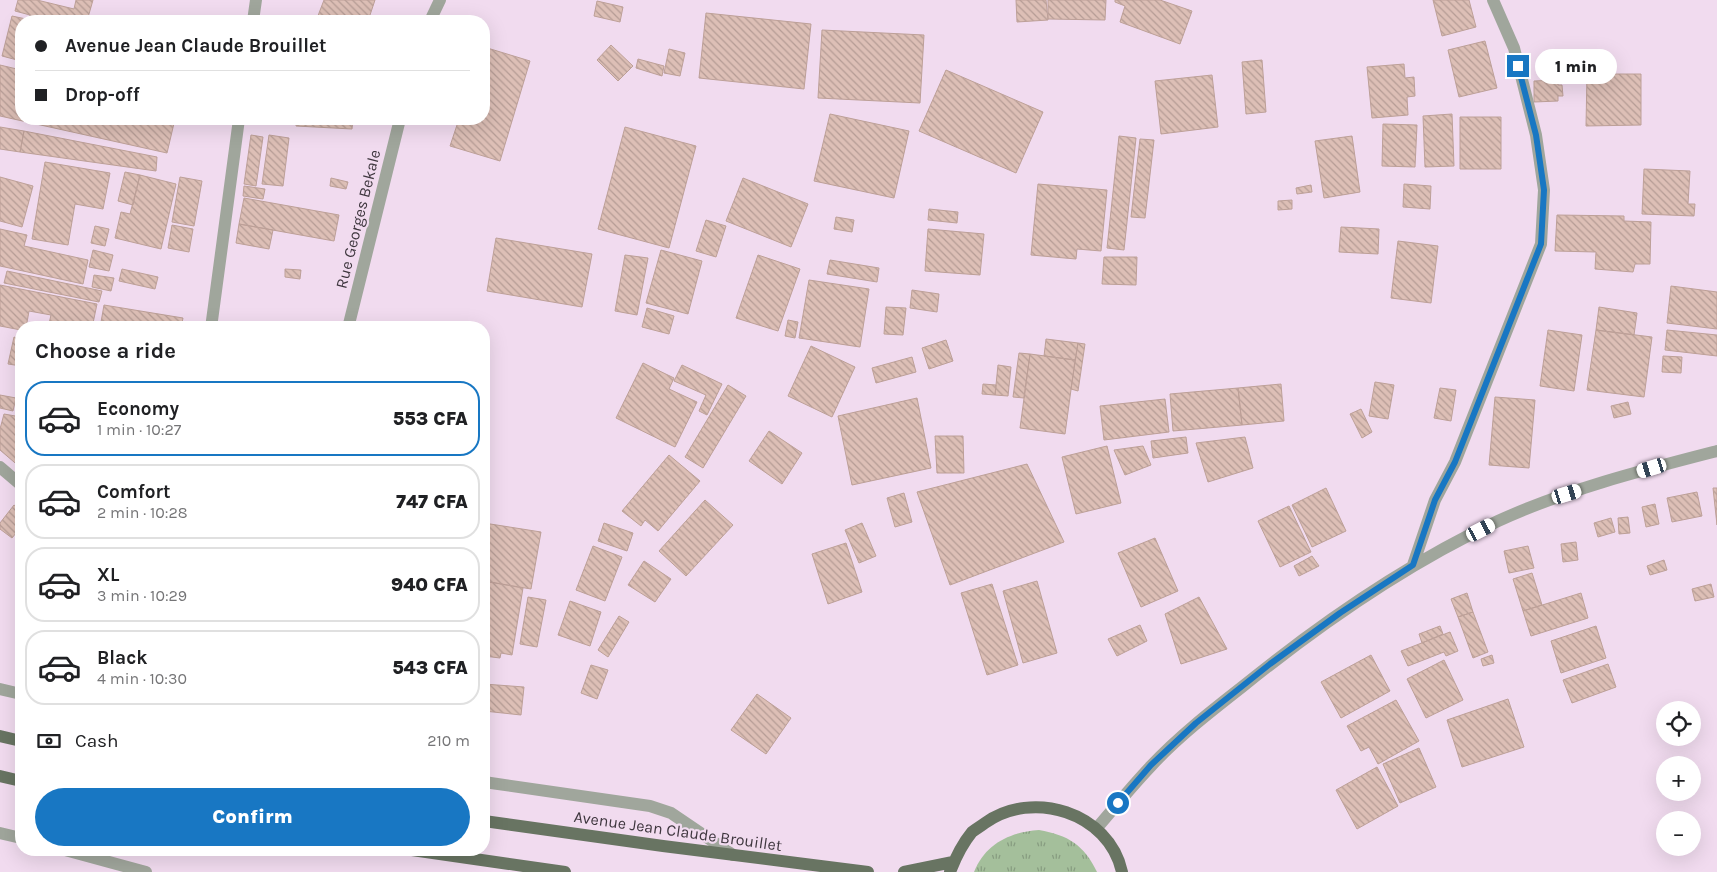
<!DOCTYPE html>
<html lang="en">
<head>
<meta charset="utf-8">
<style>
	:root { --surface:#fff; --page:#f6f6f6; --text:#202124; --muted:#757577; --line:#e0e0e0; --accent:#1877c3 }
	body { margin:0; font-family:Karla,sans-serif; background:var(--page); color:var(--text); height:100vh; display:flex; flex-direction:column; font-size:19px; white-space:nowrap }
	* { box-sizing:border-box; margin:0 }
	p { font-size:16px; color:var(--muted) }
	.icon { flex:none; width:28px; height:28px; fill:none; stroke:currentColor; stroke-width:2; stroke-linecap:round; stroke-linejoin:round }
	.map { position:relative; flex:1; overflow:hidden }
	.sheet { position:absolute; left:15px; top:321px; width:475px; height:535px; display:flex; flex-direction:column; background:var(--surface); border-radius:20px; box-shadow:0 5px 20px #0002 }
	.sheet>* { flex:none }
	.hud { position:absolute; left:15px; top:15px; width:475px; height:110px; border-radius:20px; box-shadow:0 5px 20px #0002; display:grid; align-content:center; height:110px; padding:0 20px; background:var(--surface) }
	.controls { position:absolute; left:1656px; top:701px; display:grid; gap:10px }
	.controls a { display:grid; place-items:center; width:45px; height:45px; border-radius:50%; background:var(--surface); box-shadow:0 5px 20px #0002; font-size:25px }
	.end { position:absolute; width:22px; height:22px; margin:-11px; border:6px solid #1877c3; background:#fff; box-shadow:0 0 0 2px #fff }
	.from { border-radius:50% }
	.bubble { position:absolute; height:35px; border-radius:18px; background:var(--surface); box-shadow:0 5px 20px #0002; font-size:16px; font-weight:800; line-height:35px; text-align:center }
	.car { position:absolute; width:15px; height:30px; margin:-15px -8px; border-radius:6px; box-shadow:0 0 4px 1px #0007; background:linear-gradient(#fff 24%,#345 0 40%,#fff 0 76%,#345 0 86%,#fff 0) }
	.hud b { display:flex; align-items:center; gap:18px; height:48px; font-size:19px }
	.hud b+b { border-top:1px solid var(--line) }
	.hud i { width:12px; height:12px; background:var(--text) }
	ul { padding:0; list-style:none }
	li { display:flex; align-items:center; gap:15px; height:75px; margin:0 10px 8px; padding:0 10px; border:2px solid var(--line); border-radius:20px }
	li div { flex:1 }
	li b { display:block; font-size:19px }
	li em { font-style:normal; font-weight:800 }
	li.selected { border-color:var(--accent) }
	li>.icon { width:45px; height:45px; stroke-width:1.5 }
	h2 { padding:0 20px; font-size:22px; line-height:60px }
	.pay { display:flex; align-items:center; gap:12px; height:55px; padding:0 20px; font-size:19px }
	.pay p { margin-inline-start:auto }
	.primary-button { display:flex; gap:10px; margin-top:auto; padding:10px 20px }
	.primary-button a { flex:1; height:58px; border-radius:30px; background:var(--accent); color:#fff; font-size:20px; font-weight:800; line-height:58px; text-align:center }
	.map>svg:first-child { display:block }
	.grass { fill:url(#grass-tufts) }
	.building { fill:url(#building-back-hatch); stroke:#bda098 }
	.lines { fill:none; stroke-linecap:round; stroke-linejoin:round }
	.street { stroke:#a0a69c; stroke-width:12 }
	.primary { stroke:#687462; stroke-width:12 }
	.route { stroke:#1877c3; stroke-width:6 }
	.labels { text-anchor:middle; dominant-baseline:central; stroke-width:4.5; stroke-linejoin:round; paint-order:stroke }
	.street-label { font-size:16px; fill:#3e363e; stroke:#f1dbef }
</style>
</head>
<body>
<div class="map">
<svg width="1717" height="872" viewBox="0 0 1717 872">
	<defs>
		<pattern id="grass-tufts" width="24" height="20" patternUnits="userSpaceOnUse" patternTransform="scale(1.25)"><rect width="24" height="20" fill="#a4bf9b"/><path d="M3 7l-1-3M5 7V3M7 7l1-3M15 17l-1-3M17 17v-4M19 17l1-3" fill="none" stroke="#879c80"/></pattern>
		<pattern id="building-back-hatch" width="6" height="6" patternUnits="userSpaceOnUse" patternTransform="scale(1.25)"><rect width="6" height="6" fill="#ddbfb6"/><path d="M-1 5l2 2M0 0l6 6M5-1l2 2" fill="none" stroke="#b59c95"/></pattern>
	</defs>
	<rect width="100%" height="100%" fill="#f1dbef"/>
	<path class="grass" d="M1039,830C1068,835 1084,845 1097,872H974C985,844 1010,832 1039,830Z"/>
	<path class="building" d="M18,0H37L74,9L76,0H93L87,21H29L30,15L15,11Z
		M324,0H375L368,21H316Z
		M1016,0H1046L1048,20L1017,22Z
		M1048,0H1106L1105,20L1048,19Z
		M1115,0H1160L1192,11L1180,44L1120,22L1125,6L1115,2Z
		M1433,0H1469L1476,27L1442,36Z
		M597,1L623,7L620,22L594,16Z
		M706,13L811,24L804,89L699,78Z
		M12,16L26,19V21H21V38L19,45L21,46V61L2,56Z
		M822,30L924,35L920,103L818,98Z
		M1485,41L1497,88L1459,97L1448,50Z
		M611,45L633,66L618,81L597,60Z
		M484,47L530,61L500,161L450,146L459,119H484Z
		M669,49L685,53L680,76L664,73Z
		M638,59L664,66L662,76L636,68Z
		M1262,60L1266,112L1246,114L1242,62Z
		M1404,64L1405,78L1414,77L1415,96L1407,97L1408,115L1372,118L1367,67Z
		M0,65L21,70V119H175L167,153L0,116Z
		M946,70L1043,112L1016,173L919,131Z
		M1587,74H1641V125L1586,126Z
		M1212,75L1218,127L1161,134L1155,81Z
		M1558,80V85H1562L1563,96H1558V101L1534,102V81Z
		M830,114L909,131L894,198L814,181Z
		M1452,114L1454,166L1425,167L1423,116Z
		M1460,117H1501V169H1460Z
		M297,119H353L352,129L296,126Z
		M1383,124L1417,125L1415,167L1382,166Z
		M0,127L24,131L20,152L0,149Z
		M625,127L696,146L669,248L598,229Z
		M24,131L157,157L156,171L20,152Z
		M251,135L263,137L256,186L244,184Z
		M269,135L289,138L283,186L262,184Z
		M1119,136L1136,138L1124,250L1107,248Z
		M1352,136L1360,192L1324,198L1315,141Z
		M1140,139L1154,140L1145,218L1131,217Z
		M45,162L110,173L103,209L75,204L68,245L32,239Z
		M1644,169L1690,171L1688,204H1695L1694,216L1642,214Z
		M125,172L140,175L133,205L118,201Z
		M140,175L176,184L161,249L115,238L121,212L130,214Z
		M0,177L33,186L22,227L0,221Z
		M180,177L202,181L194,226L172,222Z
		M331,178L348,182L346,189L330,186Z
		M743,178L808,204L791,247L726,221Z
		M1038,184L1107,190L1101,251L1077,249L1076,259L1031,255Z
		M1404,184L1431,186L1430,209L1403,207Z
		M1311,185L1312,192L1297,194L1296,188Z
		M244,186L265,189L263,199L243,196Z
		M244,198L339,215L334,241L239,224Z
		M1292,200V209L1278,210V201Z
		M929,209L958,212L957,223L928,220Z
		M1557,215L1624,216V221L1651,222L1650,264H1635L1633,272L1595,269L1596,252L1555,251Z
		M836,217L854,220L852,232L834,229Z
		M706,220L726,226L716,257L696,251Z
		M239,224L273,230L269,249L236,243Z
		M172,225L193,229L189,252L168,248Z
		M95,226L109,229L105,246L91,243Z
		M1341,227L1379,229L1378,254L1339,252Z
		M0,229L27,235L24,246L88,260L83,284L0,266Z
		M928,229L984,234L980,275L925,271Z
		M496,238L592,254L582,307L487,291Z
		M1398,241L1438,246L1431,303L1391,298Z
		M93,250L113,255L109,271L89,267Z
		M661,250L702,261L688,314L646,303Z
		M625,255L648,258L637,315L615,311Z
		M758,255L800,269L778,331L736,318Z
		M1104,257H1137L1136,285L1102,284Z
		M830,260L879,268L877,282L827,274Z
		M122,269L158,277L155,289L119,281Z
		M285,269L301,270L300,279L285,277Z
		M7,271L102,291L99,302L4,283Z
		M94,275L114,278L111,291L92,287Z
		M809,280L869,289L860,347L799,338Z
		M0,285L97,304L92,328H48L51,315L29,311L26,328H21V330L0,326Z
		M1671,286L1717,292V329L1667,323Z
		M912,290L939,294L937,312L910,308Z
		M104,305L183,318L181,328H100Z
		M886,307L906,308L903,335L884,334Z
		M1599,307L1637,313L1634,335L1596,330Z
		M647,308L674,316L669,334L642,327Z
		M788,320L798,322L795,338L785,336Z
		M1548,330L1582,335L1574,391L1540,386Z
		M1596,330L1652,337L1644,397L1587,390Z
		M1667,330L1717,335V356L1665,350Z
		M14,337L21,339V366L8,364Z
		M1046,339L1078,343L1075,360L1044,356Z
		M946,340L953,361L929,369L922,348Z
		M1078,343L1085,344L1078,391L1071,389Z
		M811,346L855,367L832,417L788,396Z
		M1019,353L1030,354L1024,398L1013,397Z
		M1030,354L1075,360L1065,434L1020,428Z
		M1663,356L1682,357L1681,373L1662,372Z
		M912,357L916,372L876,383L872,368Z
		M643,363L674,378L669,389L697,402L675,447L616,418Z
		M682,365L722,384L707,415L699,411L706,395L674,381Z
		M998,365L1011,367L1008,396L995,395Z
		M1375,382L1394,385L1388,419L1369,416Z
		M983,384L996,385L995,395L982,394Z
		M1281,384L1284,421L1242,425L1238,388Z
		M728,385L746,396L703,468L685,457Z
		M1238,388L1242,425L1173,431L1170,394Z
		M1440,388L1456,390L1451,421L1434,418Z
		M0,395L16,398L13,411L0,408Z
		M1495,397L1535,400L1529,468L1489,465Z
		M917,398L931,468L852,485L838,416Z
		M1165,399L1169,432L1104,440L1100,406Z
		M1628,402L1631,414L1614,418L1611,406Z
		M1361,409L1372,432L1362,438L1350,414Z
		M4,414L21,417V468L0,450V429Z
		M769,431L802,453L782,484L749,461Z
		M935,436H963L964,473H937Z
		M1186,437L1188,453L1153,458L1151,441Z
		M1245,437L1253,468L1208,482L1196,443Z
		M1107,446L1121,503L1076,514L1062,457Z
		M1143,446L1151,465L1125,475L1114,450Z
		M669,455L700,481L658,531L645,520L641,526L622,511Z
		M1027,464L1064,542L950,585L917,492Z
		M1326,488L1346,531L1312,547L1292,505Z
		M1713,488H1717V525Z
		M1697,492L1702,516L1672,522L1667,498Z
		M904,493L912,522L895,527L887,498Z
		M705,500L733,525L686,576L659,551Z
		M1655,504L1659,524L1646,527L1642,507Z
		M14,505L21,510V527L12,538L0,529V523Z
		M1289,506L1311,552L1280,567L1258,521Z
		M1628,517L1630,533L1619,534L1618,518Z
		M1611,518L1615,532L1598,537L1594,523Z
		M484,523L541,532L531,589L484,581Z
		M604,523L633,533L627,551L598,541Z
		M862,523L876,556L859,563L845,530Z
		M1155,538L1178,591L1141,607L1118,553Z
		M1576,542L1578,560L1563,562L1561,544Z
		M846,543L862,592L828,604L812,554Z
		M593,546L622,557L605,601L576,590Z
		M1528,546L1534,568L1509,573L1504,551Z
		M1312,556L1319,566L1299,576L1294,566Z
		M1664,560L1667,570L1650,575L1647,566Z
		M644,561L671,579L655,602L628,585Z
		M1532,573L1542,605L1523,611L1513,579Z
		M484,581L523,588L512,655L501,653L500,658L484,656Z
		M1037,581L1057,653L1023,663L1003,591Z
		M992,584L1018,665L987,675L961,593Z
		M1711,584L1714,597L1695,601L1692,589Z
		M1467,593L1473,612L1458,617L1451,599Z
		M1581,593L1588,618L1531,636L1523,611Z
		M528,597L546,600L537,647L520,644Z
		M1199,597L1227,649L1181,664L1165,614Z
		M570,601L601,612L590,646L558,635Z
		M1473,612L1488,652L1473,658L1458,617Z
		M619,616L629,622L608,657L598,650Z
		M1140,625L1147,641L1117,656L1108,639Z
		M1440,626L1443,634L1422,643L1419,634Z
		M1596,626L1606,658L1561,673L1551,641Z
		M1450,632L1458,651L1446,656L1444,652L1408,666L1401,651Z
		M1371,655L1390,691L1341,718L1321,682Z
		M1492,655L1494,663L1483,666L1481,659Z
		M1444,660L1463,700L1426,718L1407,679Z
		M1608,664L1616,687L1572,703L1563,680Z
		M591,665L608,670L597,699L581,693Z
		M484,684L524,687L521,715L484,711Z
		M757,694L791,718L766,754L731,730Z
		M1508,699L1524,747L1462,767L1447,720Z
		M1396,700L1419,741L1378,764L1369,747L1361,751L1347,726Z
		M1419,748L1436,787L1400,803L1383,764Z
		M1377,767L1398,806L1357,829L1336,790Z"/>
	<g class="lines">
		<path class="street" d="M253,21L256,0
			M430,21L440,0
			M211,328L239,119
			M348,328L400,119
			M0,467L21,485
			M1413,565L1435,500L1455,462L1541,244L1544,190L1536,135L1514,48L1493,0
			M0,689L21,694
			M484,782L650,806L671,813L733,855
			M1096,829C1114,808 1132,786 1151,766C1178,737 1210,712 1242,687C1321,623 1406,564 1498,521C1568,489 1643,470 1717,451
			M0,833L21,838
			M65,850L146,872"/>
		<path class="primary" d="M0,736L21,741
			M0,776L21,781
			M484,821L663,846L868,872
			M412,850L565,872
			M904,872L953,862
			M950,872C955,859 963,843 972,832C976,829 981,826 985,823C1032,789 1109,812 1122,872"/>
	</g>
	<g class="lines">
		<path class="route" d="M1118,803L1151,765L1196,723L1270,664L1340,613L1413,565L1435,500L1455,462L1541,244L1544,190L1536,135L1518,66"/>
	</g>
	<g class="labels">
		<g class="street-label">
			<text transform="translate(358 219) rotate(-76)">Rue Georges Bekale</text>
			<text transform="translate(678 831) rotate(8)">Avenue Jean Claude Brouillet</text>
		</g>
	</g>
</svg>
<div class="controls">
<a><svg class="icon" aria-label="locate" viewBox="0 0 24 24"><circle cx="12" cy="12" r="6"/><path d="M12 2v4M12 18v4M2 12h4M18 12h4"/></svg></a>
<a>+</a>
<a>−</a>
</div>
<i class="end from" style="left:1118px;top:803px"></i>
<i class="end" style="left:1518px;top:66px"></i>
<div class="bubble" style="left:1535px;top:49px;width:82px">1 min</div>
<i class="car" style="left:1652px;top:468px;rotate:253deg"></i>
<i class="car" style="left:1567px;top:494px;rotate:73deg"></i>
<i class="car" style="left:1481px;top:530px;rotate:63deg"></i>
<div class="hud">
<b><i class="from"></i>Avenue Jean Claude Brouillet</b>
<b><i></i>Drop-off</b>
</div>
<section class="sheet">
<h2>Choose a ride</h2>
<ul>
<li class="selected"><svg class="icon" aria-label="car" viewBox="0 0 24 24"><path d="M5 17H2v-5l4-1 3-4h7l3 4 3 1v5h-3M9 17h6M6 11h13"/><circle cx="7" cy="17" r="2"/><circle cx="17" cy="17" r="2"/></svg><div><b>Economy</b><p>1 min · 10:27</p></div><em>553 CFA</em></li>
<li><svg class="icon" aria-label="car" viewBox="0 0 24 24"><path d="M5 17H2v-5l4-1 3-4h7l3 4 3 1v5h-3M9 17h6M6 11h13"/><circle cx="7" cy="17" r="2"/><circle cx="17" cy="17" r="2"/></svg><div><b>Comfort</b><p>2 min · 10:28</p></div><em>747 CFA</em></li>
<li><svg class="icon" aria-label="car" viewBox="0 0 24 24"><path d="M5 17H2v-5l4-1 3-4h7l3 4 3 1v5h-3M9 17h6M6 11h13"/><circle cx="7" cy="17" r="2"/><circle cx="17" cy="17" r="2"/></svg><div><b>XL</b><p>3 min · 10:29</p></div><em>940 CFA</em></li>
<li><svg class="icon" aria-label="car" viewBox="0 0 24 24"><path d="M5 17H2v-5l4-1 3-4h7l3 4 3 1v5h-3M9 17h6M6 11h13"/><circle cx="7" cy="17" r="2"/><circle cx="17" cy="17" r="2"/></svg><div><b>Black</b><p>4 min · 10:30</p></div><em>543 CFA</em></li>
</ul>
<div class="pay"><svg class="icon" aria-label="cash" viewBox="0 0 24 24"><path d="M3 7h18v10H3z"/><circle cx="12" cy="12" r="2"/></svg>Cash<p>210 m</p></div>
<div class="primary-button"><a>Confirm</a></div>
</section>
</div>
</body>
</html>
